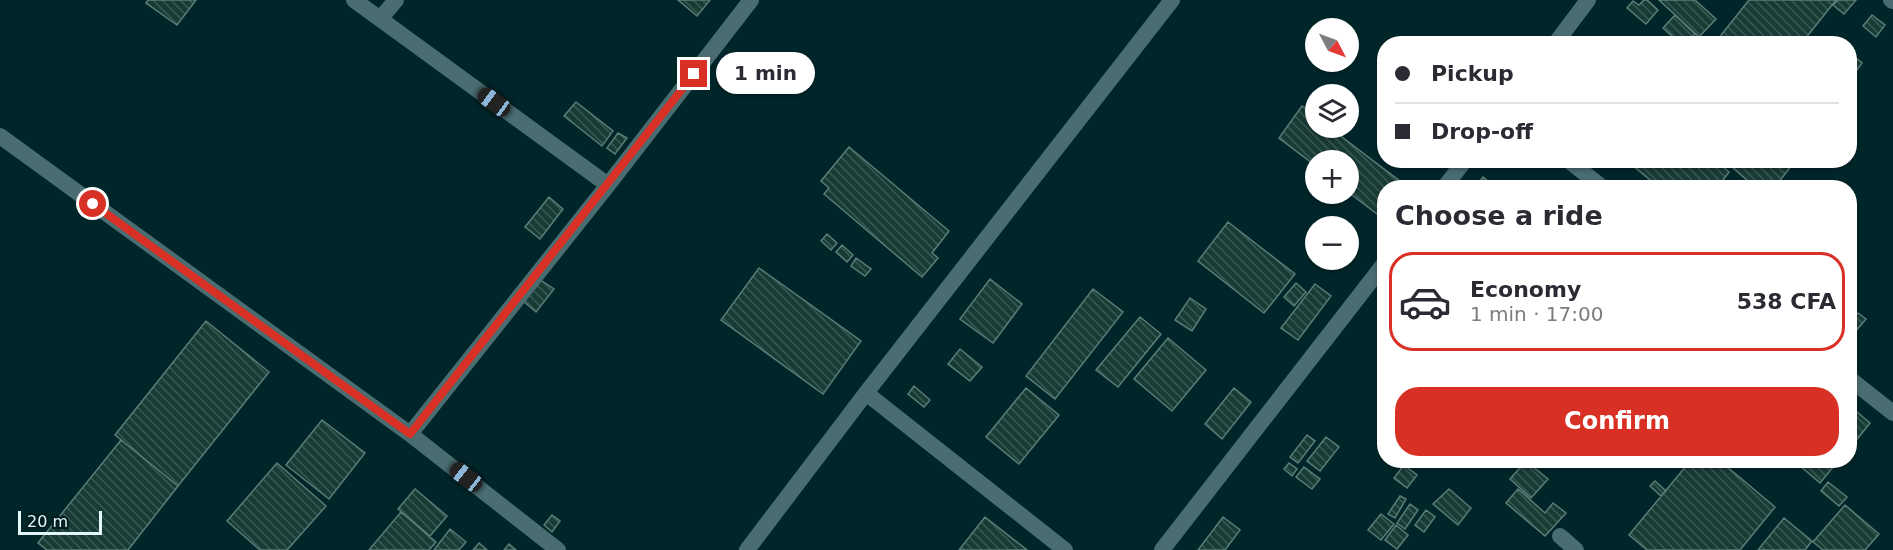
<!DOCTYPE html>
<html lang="en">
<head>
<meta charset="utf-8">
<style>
	:root { --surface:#fff; --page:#f7f7f7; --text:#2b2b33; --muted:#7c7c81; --line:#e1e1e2; --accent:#d93025 }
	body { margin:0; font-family:"DejaVu Sans",sans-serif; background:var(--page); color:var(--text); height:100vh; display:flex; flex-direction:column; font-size:22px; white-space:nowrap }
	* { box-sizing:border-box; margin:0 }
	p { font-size:20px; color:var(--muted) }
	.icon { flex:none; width:33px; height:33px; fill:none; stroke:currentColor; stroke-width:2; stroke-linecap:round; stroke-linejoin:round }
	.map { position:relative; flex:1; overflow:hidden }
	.panel { position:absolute; left:1377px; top:180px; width:480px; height:288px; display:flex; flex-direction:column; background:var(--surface); border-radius:24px; box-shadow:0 2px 4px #0004 }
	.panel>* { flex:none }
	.guide { position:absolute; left:1377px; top:36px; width:480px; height:132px; border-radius:24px; box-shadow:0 2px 4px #0004; display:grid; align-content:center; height:132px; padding:0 18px; background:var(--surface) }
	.needle { width:39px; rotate:131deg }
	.tools { position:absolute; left:1305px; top:18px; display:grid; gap:12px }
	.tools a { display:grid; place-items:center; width:54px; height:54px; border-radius:50%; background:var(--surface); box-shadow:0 2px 4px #0004; font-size:30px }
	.scale { position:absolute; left:18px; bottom:15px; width:84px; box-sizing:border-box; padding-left:6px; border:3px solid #e3f6f8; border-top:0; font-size:16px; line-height:21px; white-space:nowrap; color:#e3f6f8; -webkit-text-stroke:4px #011c1e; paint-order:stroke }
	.end { position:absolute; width:27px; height:27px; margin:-14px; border:8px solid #d93025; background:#fff; box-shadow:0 0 0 3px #fff }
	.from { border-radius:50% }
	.bubble { position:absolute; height:42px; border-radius:21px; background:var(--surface); box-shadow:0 2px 4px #0004; font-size:20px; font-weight:600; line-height:42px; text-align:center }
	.car { position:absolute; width:18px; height:36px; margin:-18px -9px; border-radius:8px; box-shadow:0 0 4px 2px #0007; background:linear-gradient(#222 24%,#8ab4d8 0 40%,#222 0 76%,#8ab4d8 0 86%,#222 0) }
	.guide b { display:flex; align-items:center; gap:21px; height:57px; font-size:22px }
	.guide b+b { border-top:2px solid var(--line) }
	.guide i { width:15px; height:15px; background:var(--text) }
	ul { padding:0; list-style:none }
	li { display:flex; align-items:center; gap:18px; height:99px; margin:0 12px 9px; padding:0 6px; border:3px solid transparent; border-radius:24px }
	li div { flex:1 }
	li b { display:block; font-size:22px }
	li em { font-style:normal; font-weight:600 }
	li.current { border-color:var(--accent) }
	li>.icon { width:54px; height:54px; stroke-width:1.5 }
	h2 { padding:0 18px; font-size:27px; line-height:72px }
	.primary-button { display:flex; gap:12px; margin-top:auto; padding:12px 18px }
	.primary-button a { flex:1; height:69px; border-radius:24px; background:var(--accent); color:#fff; font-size:24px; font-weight:600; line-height:69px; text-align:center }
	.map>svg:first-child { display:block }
	.building { fill:url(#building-back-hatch); stroke:#5a7e77; stroke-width:1.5 }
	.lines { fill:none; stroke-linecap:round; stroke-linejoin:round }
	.minor { stroke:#496d71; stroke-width:16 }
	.route { stroke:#d93025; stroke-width:8 }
</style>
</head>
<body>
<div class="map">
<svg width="1893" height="550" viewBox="0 0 1893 550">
	<defs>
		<pattern id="building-back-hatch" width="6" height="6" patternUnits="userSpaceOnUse" patternTransform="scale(1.5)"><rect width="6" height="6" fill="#193b36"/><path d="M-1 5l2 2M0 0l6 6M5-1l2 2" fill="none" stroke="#3a5854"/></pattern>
	</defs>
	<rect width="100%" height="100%" fill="#00262a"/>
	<path class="building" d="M148,0H196L177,25L146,3Z
		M678,0H710L697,16Z
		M1644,0H1647L1658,10L1646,24L1627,8L1633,1L1639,5Z
		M1659,0H1695L1716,19L1699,37Z
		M1749,0H1836L1801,44H1714Z
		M1838,0H1856L1844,14L1833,5Z
		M1675,15L1695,34L1687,44H1681L1663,28Z
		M1872,15L1885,25L1876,37L1863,26Z
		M1850,53L1862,63L1850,80Z
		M576,102L613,131L602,146L564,116Z
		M1302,106L1316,116V128H1330L1401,182L1397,188H1384V204L1377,214L1348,192V160H1316V166L1279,138Z
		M618,133L627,138L615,154L607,148Z
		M849,147L949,231L932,253L938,258L922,277L824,194L829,188L821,181Z
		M1626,160H1715L1729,172L1717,188H1660Z
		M1724,160H1796L1774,188H1756Z
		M1483,177L1497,188H1475Z
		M549,197L563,209L540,239L525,227Z
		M1228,222L1295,274L1264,313L1198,261Z
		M827,234L837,243L831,250L821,241Z
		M842,245L853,255L847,262L836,252Z
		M856,258L871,269L865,276L851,266Z
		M759,268L861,341L823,394L721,320Z
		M539,279L554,289L536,312L523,301Z
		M990,279L1022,304L993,343L960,319Z
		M1296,283L1306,292L1294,306L1284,297Z
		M1315,284L1331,296L1298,340L1281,328Z
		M1093,289L1123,312L1055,399L1026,376Z
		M1190,298L1206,309L1192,331L1175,320Z
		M1858,313L1866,319L1850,338V322Z
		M1140,317L1161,334L1118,387L1096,370Z
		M206,321L269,372L178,486L115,435Z
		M1168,338L1206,370L1172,411L1134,379Z
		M960,349L982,367L970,381L948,364Z
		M914,386L930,400L924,407L908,394Z
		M1026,388L1059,415L1019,464L986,437Z
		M1234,388L1251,402L1222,439L1205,424Z
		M1850,406L1870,423L1850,448Z
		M322,420L365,453L329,499L286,465Z
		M1307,435L1315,441L1298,463L1290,457Z
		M1326,437L1339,447L1320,471L1307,461Z
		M121,440L178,486L128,550H47L38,543Z
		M1691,460H1719L1775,507L1740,550H1647L1629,535Z
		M1793,460H1839L1820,483Z
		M1526,461L1548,479L1531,498L1510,479Z
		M277,463L326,506L287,550H260L227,521Z
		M1289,463L1297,469L1292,476L1284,469Z
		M1404,465L1417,475L1407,488L1394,478Z
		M1304,467L1320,479L1312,489L1296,477Z
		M1655,481L1666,491L1661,496L1650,486Z
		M1828,482L1847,497L1839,506L1821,491Z
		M415,489L447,516L430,536L398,509Z
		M1449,489L1471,508L1458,525L1433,504Z
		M1518,489L1545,513L1553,503L1566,513L1545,536L1506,503Z
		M1400,496L1406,499L1395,518L1388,514Z
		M1410,504L1418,510L1405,529L1397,523Z
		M1845,505L1879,534L1865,550H1823L1813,542Z
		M1426,510L1435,517L1424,532L1415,525Z
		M401,512L436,542L429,550H369Z
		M1381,514L1394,524L1381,540L1368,530Z
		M552,515L560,521L552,532L544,525Z
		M985,517L1027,550H959Z
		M1223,517L1240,530L1225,550H1198Z
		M1784,518L1812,541L1805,550H1758Z
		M1396,525L1408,535L1397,549L1385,540Z
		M450,529L466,542L459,550H434Z
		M479,543L487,550H473Z
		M509,544L516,550H504Z"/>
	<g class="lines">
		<path class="minor" d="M354,0L608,185
			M1891,0L1893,1
			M380,19L396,0
			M1555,44L1588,0
			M0,136L410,434L558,550
			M1568,160L1603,188
			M1444,188L1465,160
			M1850,379L1893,413
			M866,393L1065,550
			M410,434L608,185L751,0
			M1560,536L1576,550
			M747,550L866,393L1172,0
			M1162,550L1384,264"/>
	</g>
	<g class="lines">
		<path class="route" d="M93,204L410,434L694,74"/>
	</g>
</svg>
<div class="tools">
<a><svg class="needle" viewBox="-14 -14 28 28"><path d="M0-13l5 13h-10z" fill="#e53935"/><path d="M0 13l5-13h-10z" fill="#7c7c81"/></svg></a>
<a><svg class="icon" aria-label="layers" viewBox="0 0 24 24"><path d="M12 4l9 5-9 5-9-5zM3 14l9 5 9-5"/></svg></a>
<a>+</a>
<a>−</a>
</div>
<div class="scale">20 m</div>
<i class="end from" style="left:93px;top:204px"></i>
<i class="end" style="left:694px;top:74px"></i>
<div class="bubble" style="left:716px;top:52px;width:99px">1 min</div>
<i class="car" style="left:494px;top:102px;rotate:306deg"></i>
<i class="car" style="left:466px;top:477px;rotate:308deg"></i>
<div class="guide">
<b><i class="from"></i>Pickup</b>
<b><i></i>Drop-off</b>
</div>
<section class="panel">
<h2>Choose a ride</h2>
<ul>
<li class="current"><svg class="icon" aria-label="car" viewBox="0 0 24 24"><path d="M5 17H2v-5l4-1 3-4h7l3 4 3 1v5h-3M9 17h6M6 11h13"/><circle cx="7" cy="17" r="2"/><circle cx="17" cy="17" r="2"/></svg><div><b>Economy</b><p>1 min · 17:00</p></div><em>538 CFA</em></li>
</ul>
<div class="primary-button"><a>Confirm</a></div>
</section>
</div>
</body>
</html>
